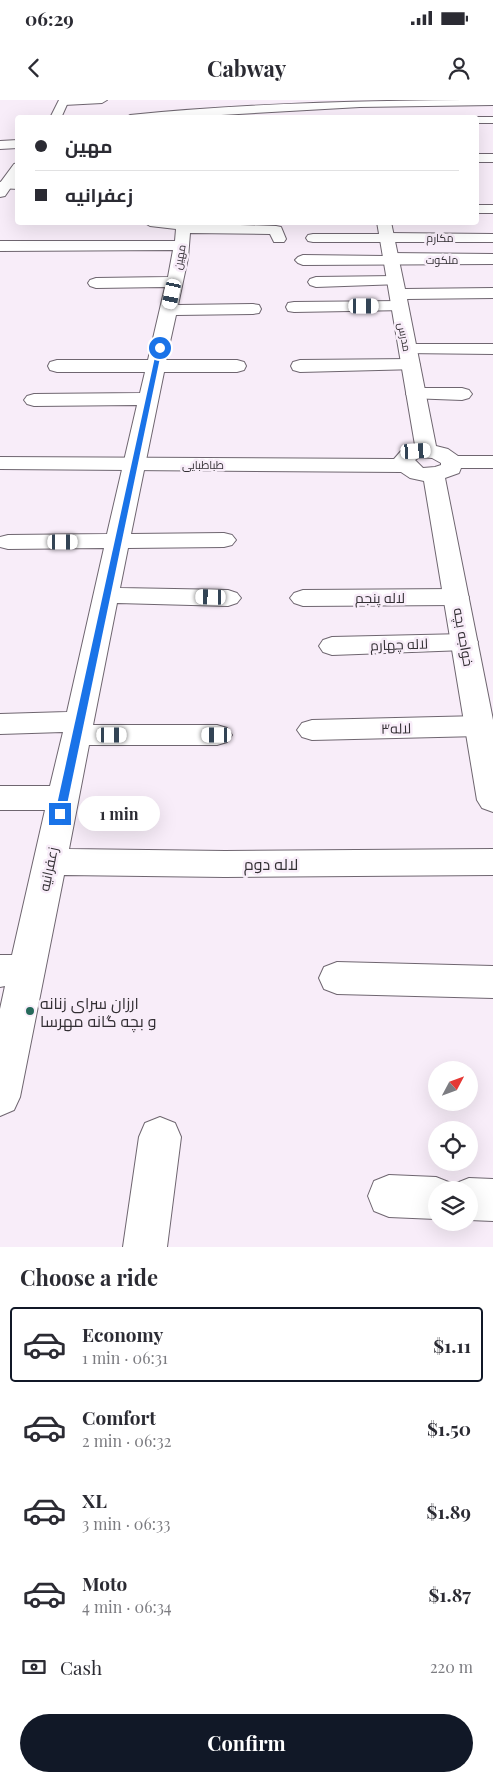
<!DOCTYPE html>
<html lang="en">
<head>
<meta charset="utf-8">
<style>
	:root { --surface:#fff; --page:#f7f7f7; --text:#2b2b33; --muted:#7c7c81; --line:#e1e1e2; --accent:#111827 }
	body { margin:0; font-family:"Playfair Display",Cairo,serif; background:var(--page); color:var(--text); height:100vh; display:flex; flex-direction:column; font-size:19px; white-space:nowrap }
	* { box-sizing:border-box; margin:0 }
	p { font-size:16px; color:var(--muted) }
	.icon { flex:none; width:28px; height:28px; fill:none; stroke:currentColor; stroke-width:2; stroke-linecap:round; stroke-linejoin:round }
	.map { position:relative; height:1147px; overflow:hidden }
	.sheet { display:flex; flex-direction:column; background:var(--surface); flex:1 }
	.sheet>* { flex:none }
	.top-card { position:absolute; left:15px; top:15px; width:464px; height:110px; border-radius:5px; box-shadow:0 5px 20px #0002; display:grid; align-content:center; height:110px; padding:0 20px; background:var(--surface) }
	.needle { width:32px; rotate:49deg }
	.controls { position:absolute; left:428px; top:961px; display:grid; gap:10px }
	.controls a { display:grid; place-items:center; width:50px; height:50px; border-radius:50%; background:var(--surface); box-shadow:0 5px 20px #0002; font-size:25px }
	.end { position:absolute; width:22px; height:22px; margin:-11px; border:6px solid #1a73e8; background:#fff; box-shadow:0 0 0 2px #fff }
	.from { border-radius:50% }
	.bubble { position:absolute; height:35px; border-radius:18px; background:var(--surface); box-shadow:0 5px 20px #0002; font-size:16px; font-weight:700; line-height:35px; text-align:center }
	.car { position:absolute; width:15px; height:30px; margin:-15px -8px; border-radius:6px; box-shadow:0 0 4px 1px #0007; background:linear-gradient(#fff 24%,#345 0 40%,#fff 0 76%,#345 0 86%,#fff 0) }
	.top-card b { display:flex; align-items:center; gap:18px; height:48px; font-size:19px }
	.top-card b+b { border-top:1px solid var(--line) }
	.top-card i { width:12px; height:12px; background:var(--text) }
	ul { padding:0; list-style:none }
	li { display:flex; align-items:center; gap:15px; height:75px; margin:0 10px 8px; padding:0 10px; border:2px solid transparent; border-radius:5px }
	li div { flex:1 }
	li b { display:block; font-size:19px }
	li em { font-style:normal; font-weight:700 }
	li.current { border-color:var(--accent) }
	li>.icon { width:45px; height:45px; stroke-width:1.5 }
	h2 { padding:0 20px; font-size:22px; line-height:60px }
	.pay { display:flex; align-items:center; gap:12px; height:55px; padding:0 20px; font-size:19px }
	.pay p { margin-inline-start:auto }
	.primary-button { display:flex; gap:10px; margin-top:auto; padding:10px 20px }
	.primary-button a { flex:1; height:58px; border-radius:30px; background:var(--accent); color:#fff; font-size:20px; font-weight:700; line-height:58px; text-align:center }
	.status { display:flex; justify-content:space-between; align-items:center; height:35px; padding:0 25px; background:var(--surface); direction:ltr }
	.status svg { height:14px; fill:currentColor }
	header { display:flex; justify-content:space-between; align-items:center; height:65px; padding:0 20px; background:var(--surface); font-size:22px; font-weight:700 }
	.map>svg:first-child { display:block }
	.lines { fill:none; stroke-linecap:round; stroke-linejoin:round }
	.street-casing { stroke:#6f6670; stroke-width:2 }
	.secondary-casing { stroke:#6f6670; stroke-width:2 }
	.street { fill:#fff; fill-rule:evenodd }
	.secondary { fill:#fff; fill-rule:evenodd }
	.route { fill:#1a73e8 }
	.poi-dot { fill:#25695a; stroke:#f8edf9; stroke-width:2 }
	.labels { text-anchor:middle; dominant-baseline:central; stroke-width:5; stroke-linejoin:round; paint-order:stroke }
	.far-street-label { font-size:11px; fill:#332f34; stroke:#f8edf9 }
	.street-label { font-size:14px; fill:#332f34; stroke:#f8edf9 }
	.near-street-label { font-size:16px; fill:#332f34; stroke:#f8edf9 }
	.near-poi-label { font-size:16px; fill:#332f34; stroke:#f8edf9; text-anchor:start }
</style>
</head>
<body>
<div class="status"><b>06:29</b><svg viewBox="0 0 49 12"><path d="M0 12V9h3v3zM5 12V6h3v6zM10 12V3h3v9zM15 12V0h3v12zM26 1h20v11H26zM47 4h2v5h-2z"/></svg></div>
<header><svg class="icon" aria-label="back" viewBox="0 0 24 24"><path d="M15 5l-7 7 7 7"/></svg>Cabway<svg class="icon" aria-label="person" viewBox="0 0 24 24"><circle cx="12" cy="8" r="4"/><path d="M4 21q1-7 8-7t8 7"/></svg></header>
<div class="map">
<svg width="493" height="1147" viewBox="0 0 493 1147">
	<rect width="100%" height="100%" fill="#f8edf9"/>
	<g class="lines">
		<defs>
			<path id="street" d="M60,0H107L102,3L64,5L60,4Z
				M476,17H493V23H476V18H472Z
				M5,81H18V89L0,88V82Z
				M476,105H493V113H476Z
				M143,122L276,126L281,127L286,139L284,142H274L270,134L190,133L188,158L178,205L253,204L259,205L261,209L259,213L253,214L176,215L166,260H237L244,262L246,266L244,270L237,272H164L131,434L224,433L232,435L236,440L232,445L224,447L128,448L120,488L228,490L237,493L241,498L237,503L228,506L117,503L93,625H217L227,628L232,635L227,642L217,645H89L69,749L225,751L493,749V775L225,777L64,775L20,997L14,1010L0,1016V909L5,886L0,887V855H12L45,710H0V686H50L63,632L0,634V614L67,612L104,448L8,449L0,447V437L8,435L107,434L137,305L34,306L27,304L24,300L27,296L34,294L140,293L145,272H57L50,270L48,266L50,262L57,260H148L165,187L96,188L90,186L88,183L90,180L96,178L168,177L173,150L0,151V141H175L176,129L150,126Z
				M387,133L493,134V142H313L308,141L306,138L308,135L313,134H381Z
				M390,153L493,154V164L303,165L298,163L295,160L298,157L303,155L384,156Z
				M395,176L401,178L403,181L401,184L316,187L310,185L308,182L310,179L316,177Z
				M400,201L406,202L408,206L406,210L294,212L288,211L286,207L288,203L294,202Z
				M408,244H493V254L402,253L399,249L402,245Z
				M411,259L418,261L420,265L418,269L300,272L293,270L291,266L293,262L300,260Z
				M416,288H462L469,290L472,294L469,298L462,300L409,298L406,294L409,290Z
				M456,489L465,492L469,497L465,502L456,505L303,506L294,503L290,498L294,493L303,490Z
				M465,534L474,536L478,542L474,548L465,550L332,555L323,552L319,546L323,540L332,537Z
				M480,616L490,619L493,623L490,633L480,636L312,640L302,637L297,630L302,623L312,620Z
				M337,862L493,866V898L337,894L324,889L319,878L324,867Z
				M160,1017L175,1023L181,1037L167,1147H123L139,1037L145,1023Z
				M389,1075L436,1077L451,1083L453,1087L454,1084L469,1078L493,1079V1121L469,1120V1090H436V1119L389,1117L374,1111L368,1096L374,1081Z"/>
			<path id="secondary" d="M59,0H69L61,18H50Z
				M493,0V5L360,7L169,18H125L130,15C250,3 372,0 493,0Z
				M18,40V48L0,49V41Z
				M476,54H493V62H476Z
				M18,63V77L5,96L0,97V83L14,64Z
				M377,122H391L405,189L493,188V198L407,199L436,346L448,349L458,356H493V368H461L459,373L445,378L493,620V712L482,708L477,700L424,381L410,378L401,372L0,369V357L394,359L401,351L415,345ZM420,357L432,358L441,363V365L435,367L423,368L415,360Z"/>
		</defs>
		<use href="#street" class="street-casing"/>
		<use href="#secondary" class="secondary-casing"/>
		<use href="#street" class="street"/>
		<use href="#secondary" class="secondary"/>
	</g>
	<path class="route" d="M160,246L162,248L65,714L60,718L55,714L157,248Z"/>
	<circle class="poi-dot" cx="30" cy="911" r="5"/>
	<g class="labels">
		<g class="far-street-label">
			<text x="440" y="137">مکارم</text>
			<text transform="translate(179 157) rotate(-80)">مهین</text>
			<text x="442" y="159">ملکوت</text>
			<text transform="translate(405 237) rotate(79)">مدرس</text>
			<text x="203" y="364">طباطبایی</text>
		</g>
		<g class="street-label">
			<text x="380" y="497">لاله پنجم</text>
			<text transform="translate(464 537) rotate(80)">خواجه بچه</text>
			<text transform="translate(399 544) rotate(-2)">لاله چهارم</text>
			<text transform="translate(396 628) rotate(-1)">لاله۳</text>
			<text transform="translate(48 769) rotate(-78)">زعفرانیه</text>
		</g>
		<g class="near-street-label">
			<text x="271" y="763">لاله دوم</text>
		</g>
		<g class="near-poi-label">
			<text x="40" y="902">ارزان سرای زنانه<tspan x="40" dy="18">و بچه گانه مهرسا</tspan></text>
		</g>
	</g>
</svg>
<div class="controls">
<a><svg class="needle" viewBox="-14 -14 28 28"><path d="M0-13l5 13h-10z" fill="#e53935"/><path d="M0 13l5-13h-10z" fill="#7c7c81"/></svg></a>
<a><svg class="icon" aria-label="locate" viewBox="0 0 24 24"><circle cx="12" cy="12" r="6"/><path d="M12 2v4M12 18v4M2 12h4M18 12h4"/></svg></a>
<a><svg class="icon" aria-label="layers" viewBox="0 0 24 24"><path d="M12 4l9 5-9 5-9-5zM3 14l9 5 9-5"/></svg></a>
</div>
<i class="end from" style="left:160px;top:248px"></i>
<i class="end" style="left:60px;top:714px"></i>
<div class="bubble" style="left:78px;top:696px;width:82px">1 min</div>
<i class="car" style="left:172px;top:194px;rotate:192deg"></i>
<i class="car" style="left:364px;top:206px;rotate:90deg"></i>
<i class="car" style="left:416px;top:351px;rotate:87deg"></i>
<i class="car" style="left:63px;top:442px;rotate:90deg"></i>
<i class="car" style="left:211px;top:497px;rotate:271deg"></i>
<i class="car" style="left:112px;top:635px;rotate:90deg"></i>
<i class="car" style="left:217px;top:635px;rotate:270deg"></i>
<div class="top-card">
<b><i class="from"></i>مهین</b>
<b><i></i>زعفرانیه</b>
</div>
</div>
<section class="sheet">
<h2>Choose a ride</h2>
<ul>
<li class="current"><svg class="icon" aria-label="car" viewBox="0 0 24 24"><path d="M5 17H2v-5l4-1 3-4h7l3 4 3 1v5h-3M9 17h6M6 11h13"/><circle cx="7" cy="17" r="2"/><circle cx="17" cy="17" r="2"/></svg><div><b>Economy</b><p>1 min · 06:31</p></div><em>$1.11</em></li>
<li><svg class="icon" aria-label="car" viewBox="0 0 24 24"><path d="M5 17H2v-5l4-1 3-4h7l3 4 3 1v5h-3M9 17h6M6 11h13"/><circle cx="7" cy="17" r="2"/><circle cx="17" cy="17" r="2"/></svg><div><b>Comfort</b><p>2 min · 06:32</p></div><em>$1.50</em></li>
<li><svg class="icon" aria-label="car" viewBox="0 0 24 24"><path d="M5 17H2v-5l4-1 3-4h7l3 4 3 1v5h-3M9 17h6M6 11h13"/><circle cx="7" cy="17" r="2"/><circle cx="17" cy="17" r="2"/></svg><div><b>XL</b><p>3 min · 06:33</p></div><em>$1.89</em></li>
<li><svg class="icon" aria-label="car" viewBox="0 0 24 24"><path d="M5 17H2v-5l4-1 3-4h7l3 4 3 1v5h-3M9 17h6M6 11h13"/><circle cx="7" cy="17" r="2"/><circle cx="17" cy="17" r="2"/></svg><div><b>Moto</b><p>4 min · 06:34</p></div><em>$1.87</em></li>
</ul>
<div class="pay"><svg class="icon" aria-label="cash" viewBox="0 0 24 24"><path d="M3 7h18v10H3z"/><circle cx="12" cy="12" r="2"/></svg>Cash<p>220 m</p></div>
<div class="primary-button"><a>Confirm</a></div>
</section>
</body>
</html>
